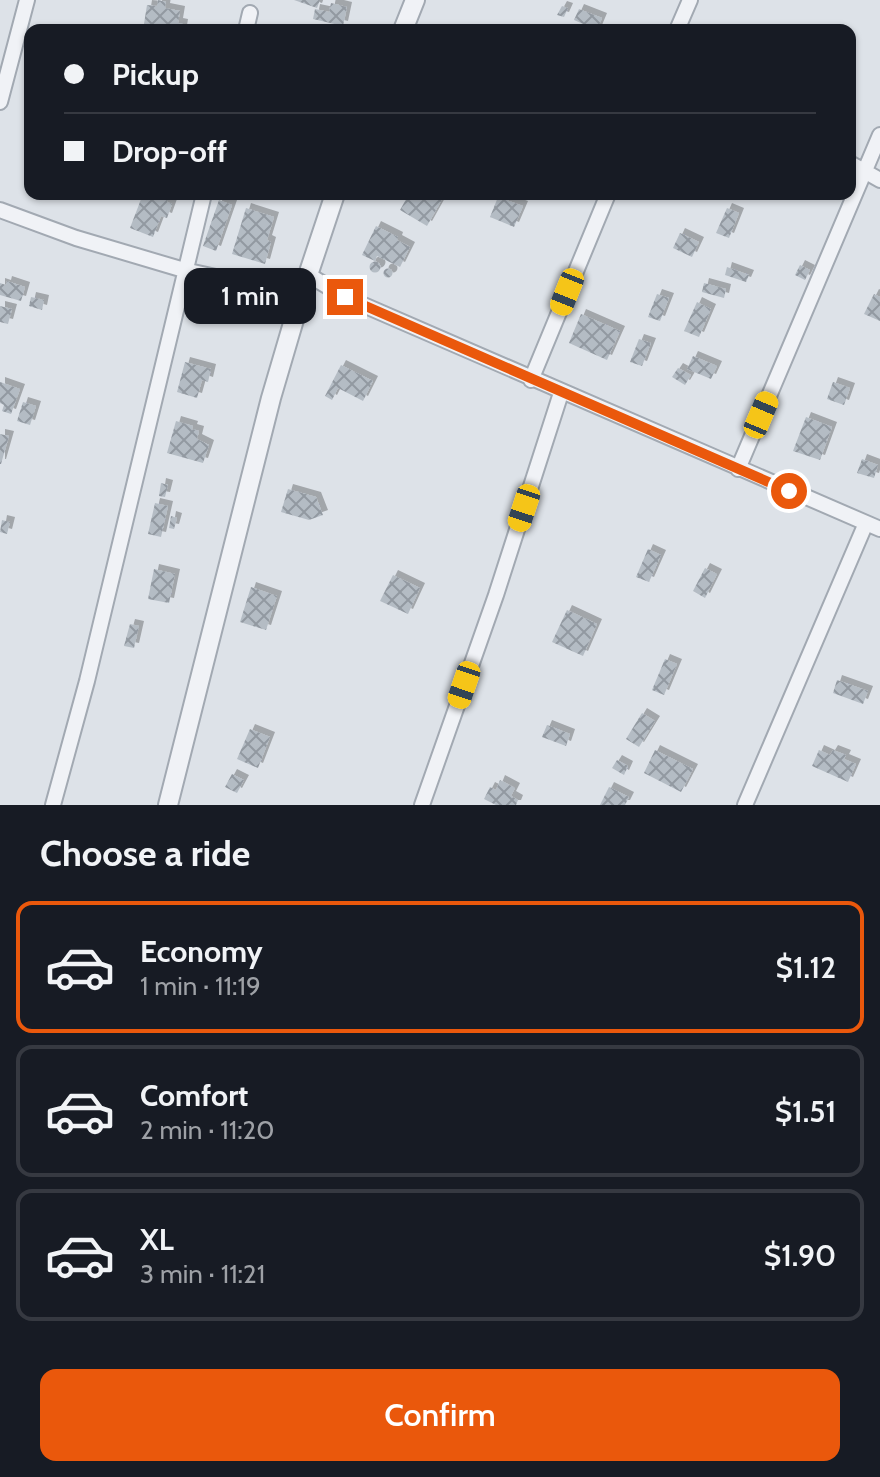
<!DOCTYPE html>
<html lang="en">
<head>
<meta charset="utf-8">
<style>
	:root { --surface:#171b24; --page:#242831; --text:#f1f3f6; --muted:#9ea1a6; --line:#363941; --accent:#ea580c }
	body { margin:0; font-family:Cabin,sans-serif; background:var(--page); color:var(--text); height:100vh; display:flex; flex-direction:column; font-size:30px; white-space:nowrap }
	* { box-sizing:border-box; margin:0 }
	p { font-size:26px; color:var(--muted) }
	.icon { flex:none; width:44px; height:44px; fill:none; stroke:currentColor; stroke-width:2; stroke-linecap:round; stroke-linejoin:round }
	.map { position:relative; height:805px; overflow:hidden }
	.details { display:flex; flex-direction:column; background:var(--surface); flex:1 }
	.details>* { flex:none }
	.hud { position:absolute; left:24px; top:24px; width:832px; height:176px; border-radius:16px; box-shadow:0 2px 6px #0004; display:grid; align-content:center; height:176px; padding:0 40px; background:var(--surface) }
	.end { position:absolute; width:36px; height:36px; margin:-18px; border:10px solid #ea580c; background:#fff; box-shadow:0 0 0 4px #fff }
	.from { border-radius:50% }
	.bubble { position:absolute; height:56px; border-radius:16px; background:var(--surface); box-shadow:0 2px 6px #0004; font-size:26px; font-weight:600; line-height:56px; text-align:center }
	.car { position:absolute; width:24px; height:48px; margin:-24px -12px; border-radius:10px; box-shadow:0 0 6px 2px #0007; background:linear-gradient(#f5c518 24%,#345 0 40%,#f5c518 0 76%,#345 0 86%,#f5c518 0) }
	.hud b { display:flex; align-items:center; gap:28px; height:76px; font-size:30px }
	.hud b+b { border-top:2px solid var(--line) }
	.hud i { width:20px; height:20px; background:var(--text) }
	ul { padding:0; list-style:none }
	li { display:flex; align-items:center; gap:24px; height:132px; margin:0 16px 12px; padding:0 24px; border:4px solid var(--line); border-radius:16px }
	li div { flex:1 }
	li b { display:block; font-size:30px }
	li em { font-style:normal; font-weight:600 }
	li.current { border-color:var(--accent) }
	li>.icon { width:72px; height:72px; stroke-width:1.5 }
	h2 { padding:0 40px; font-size:36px; line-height:96px }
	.button { display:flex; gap:16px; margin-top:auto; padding:16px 40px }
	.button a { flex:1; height:92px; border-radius:16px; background:var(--accent); color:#fff; font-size:32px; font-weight:600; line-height:92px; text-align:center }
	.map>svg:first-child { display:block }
	.building { fill:url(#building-cross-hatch); filter:url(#shadow) }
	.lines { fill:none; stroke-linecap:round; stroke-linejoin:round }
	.minor-casing { stroke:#a2a9b2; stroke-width:18 }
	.tertiary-casing { stroke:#a2a9b2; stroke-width:22 }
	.minor { stroke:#f0f2f6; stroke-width:14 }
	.tertiary { stroke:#f0f2f6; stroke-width:18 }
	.route { stroke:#ea580c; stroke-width:10 }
</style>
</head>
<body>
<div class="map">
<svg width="880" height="805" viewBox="0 0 880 805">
	<defs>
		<pattern id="building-cross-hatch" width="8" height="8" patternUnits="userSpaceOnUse" patternTransform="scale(2)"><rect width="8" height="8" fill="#b4bcc4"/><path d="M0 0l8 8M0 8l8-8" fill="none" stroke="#9299a1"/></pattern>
		<filter id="shadow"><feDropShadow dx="5" dy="-5" stdDeviation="0" flood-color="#0004"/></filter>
	</defs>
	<rect width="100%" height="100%" fill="#dde2e8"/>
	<path class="building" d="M158,0L166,2L165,8L180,11L178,23L183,24L182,30H143L147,5L157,6Z
		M294,0H320L317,8Z
		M331,3L347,7L343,26L313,19L315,9L329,12Z
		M562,6L568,8L564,17L557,15Z
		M579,9L602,18L597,30L574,20Z
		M143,194H170L167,202L172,204L167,218L161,216L153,237L130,228Z
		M409,194H445L427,226L400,210Z
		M498,197L523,206L514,227L490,217Z
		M219,200L232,205L216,251L203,246Z
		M246,208L274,217L267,240L271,242L265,264L232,254Z
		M727,208L739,213L729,238L716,233Z
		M376,226L398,237L397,240L410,247L400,267L377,256L375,261L362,255Z
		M680,233L699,242L692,257L673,248Z
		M369.5 267a5.5 5.5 0 1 1 11 0a5.5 5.5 0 1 1-11 0Z
		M800,265L810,270L805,280L795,275Z
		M727,267L749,275L746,282L725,275Z
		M383.5 273a4.5 4.5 0 1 1 9 0a4.5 4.5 0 1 1-9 0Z
		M7,281L25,287L21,301L0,295V283L6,285Z
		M704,283L726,289L724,298L702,292Z
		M657,294L669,298L660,321L648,317Z
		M874,294L880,297V321L864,314Z
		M31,297L44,300L42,310L29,306Z
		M697,302L711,309L699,337L684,331Z
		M0,306L12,309L8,324L0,322Z
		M581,314L620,331L607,360L569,343Z
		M639,339L651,343L642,366L630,362Z
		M693,356L717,366L711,379L687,369Z
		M185,362L211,369L208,382L202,380L197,398L177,392Z
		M341,365L373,381L363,401L338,388L332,400L325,396Z
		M678,368L691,375L685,385L672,377Z
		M0,382L20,389L11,414L2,411L4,405L0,403Z
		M833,382L850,388L844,405L827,399Z
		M23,402L36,406L30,425L17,421Z
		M806,417L832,427L820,460L793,451Z
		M176,421L193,426L192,429L199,431L197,439L209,445L203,463L167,453Z
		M0,434L9,436L1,464H0Z
		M862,459L878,465L874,478L857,473Z
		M161,483L168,485L165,497L159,496Z
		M288,489L316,497L323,515L309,520L281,512Z
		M155,503L168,506L161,537L148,534Z
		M171,516L177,518L174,529L169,528Z
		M2,520L10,522L7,534L0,532Z
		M648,549L661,555L649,582L636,577Z
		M705,568L717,574L705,598L693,591Z
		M154,569L175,574L169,603L148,599Z
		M393,575L420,588L408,614L380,601Z
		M251,587L277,596L266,630L240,622Z
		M567,610L597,624L583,656L552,642Z
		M130,624L139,626L134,648L124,646Z
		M665,659L677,664L664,695L652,690Z
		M837,680L868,691L863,704L833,693Z
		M642,713L655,721L639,747L626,739Z
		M547,725L570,734L566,746L542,737Z
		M250,729L270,737L258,768L237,759Z
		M655,750L693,769L681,792L644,773Z
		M819,750L830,755L833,750L846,755L844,759L856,764L848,782L812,766Z
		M617,760L628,766L624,775L612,768Z
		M232,774L244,780L237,793L225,787Z
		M500,780L515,788L511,796L518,800L516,805H496L484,799L490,787L496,790Z
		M609,787L629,797L625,805H600Z"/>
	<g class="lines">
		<defs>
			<path id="minor" d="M246,30L250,13
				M677,30L690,0
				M0,102L27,0
				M850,163L880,180
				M0,210L76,238L184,270L301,296
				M307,274L345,297L880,529
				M531,380L608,194
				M738,469L880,135
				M53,805L87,681L204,194
				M422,805L496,595L561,393
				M745,805L866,523"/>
			<path id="tertiary" d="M403,30L415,0
				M168,805L271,398L301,296L335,194"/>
		</defs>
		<use href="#minor" class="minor-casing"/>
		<use href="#tertiary" class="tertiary-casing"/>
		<use href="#minor" class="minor"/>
		<use href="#tertiary" class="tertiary"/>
	</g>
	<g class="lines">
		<path class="route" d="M345,297L789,491"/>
	</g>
</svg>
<i class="end from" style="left:789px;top:491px"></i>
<i class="end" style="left:345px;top:297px"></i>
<div class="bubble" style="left:184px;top:268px;width:132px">1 min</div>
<i class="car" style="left:567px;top:292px;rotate:202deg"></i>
<i class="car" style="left:761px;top:415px;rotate:23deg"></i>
<i class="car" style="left:524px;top:508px;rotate:198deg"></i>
<i class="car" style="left:464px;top:685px;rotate:199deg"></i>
<div class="hud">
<b><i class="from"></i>Pickup</b>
<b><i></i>Drop-off</b>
</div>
</div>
<section class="details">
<h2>Choose a ride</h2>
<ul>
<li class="current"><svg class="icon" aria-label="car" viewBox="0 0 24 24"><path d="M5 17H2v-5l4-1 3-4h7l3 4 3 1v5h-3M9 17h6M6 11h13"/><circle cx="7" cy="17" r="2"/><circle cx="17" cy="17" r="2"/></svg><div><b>Economy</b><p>1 min · 11:19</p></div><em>$1.12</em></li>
<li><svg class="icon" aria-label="car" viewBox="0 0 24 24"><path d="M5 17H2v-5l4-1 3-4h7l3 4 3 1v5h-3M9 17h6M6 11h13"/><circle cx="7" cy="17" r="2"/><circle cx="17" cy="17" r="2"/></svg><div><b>Comfort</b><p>2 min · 11:20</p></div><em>$1.51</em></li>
<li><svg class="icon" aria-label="car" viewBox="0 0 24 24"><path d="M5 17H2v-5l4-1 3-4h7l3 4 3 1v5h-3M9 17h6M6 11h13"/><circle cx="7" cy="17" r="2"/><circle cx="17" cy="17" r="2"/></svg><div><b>XL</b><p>3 min · 11:21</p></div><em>$1.90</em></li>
</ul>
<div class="button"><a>Confirm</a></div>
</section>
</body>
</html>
